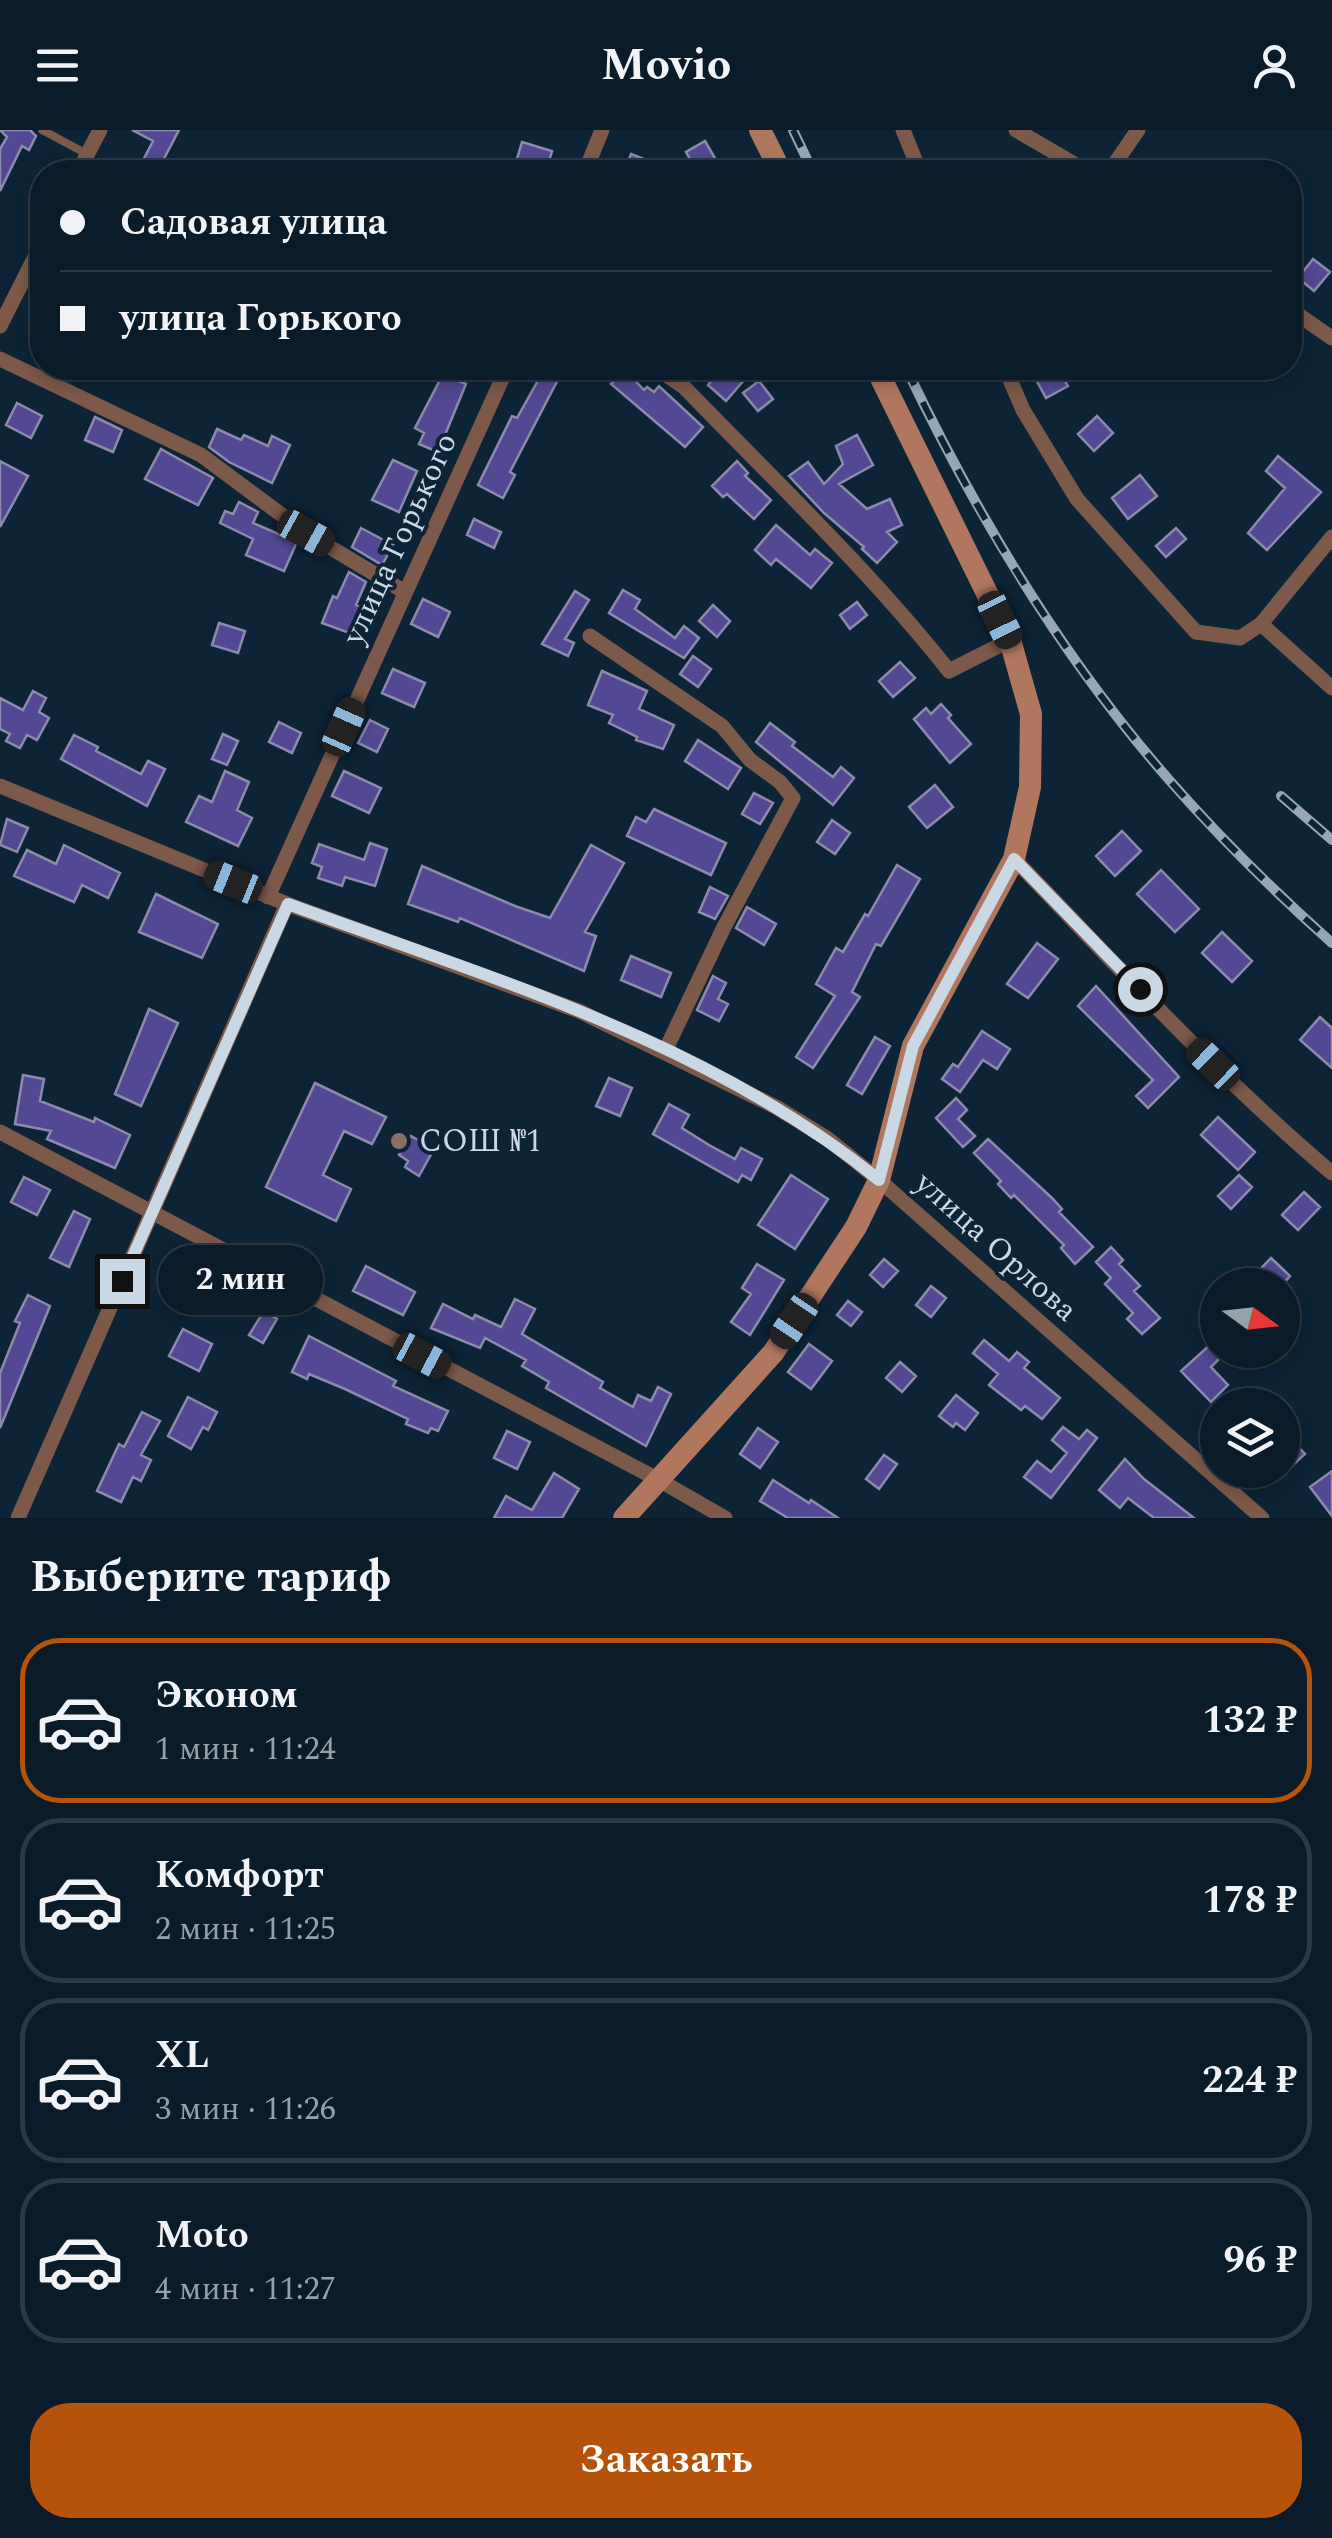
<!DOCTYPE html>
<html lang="ru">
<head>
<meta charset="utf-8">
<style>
	:root { --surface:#0a1b29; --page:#182835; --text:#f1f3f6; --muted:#99a1a8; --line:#2a3946; --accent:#b45309 }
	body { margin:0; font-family:Spectral,serif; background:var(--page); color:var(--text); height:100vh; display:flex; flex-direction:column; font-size:38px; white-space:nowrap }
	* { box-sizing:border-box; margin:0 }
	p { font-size:32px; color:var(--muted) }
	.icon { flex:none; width:55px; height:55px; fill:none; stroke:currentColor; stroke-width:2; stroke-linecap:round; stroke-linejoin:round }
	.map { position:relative; height:1388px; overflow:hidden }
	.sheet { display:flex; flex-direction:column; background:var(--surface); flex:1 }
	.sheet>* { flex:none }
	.guide { position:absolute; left:30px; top:30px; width:1272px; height:220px; border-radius:40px; box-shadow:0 5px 15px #0003,0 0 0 2px var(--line); display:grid; align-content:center; height:220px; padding:0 30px; background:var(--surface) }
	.needle { width:65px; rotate:105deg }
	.fabs { position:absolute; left:1200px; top:1138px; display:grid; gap:20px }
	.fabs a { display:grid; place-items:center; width:100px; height:100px; border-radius:50%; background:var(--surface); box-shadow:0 5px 15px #0003,0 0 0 2px var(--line); font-size:50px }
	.end { position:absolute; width:45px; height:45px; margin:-22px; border:12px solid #cad7e4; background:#111; box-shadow:0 0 0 5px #111 }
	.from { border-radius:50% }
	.bubble { position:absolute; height:70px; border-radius:35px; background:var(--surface); box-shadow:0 5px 15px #0003,0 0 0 2px var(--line); font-size:32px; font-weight:700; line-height:70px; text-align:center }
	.car { position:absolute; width:30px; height:60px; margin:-30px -15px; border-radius:12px; box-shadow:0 0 8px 2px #0007; background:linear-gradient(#222 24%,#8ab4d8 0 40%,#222 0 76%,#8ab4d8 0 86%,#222 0) }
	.guide b { display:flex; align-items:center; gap:35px; height:95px; font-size:38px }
	.guide b+b { border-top:2px solid var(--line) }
	.guide i { width:25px; height:25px; background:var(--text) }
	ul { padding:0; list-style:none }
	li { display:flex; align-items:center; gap:30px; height:165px; margin:0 20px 15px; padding:0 10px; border:5px solid var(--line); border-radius:40px }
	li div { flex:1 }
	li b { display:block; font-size:38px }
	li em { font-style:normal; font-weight:700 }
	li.on { border-color:var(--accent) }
	li>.icon { width:90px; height:90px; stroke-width:1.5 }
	h2 { padding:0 30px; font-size:45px; line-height:120px }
	.cta { display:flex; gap:20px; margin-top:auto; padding:20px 30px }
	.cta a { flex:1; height:115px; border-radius:40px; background:var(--accent); color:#fff; font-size:40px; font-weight:700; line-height:115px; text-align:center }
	header { display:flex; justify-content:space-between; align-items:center; height:130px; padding:0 30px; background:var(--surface); font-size:45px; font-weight:700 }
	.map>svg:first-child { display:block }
	.building { fill:#524893; stroke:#8d8bab; stroke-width:2.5 }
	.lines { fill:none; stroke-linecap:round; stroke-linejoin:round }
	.lane { stroke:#7c5949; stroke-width:8 }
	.street { stroke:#7c5949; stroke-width:15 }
	.secondary { stroke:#b0775e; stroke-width:22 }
	.rail-casing { stroke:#96a6b5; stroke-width:10 }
	.rail { stroke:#0d2437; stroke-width:6; stroke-dasharray:19; stroke-linecap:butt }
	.route { stroke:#cad7e4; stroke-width:12 }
	.education-dot { fill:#8d6e63; stroke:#0d2437; stroke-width:4 }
	.labels { text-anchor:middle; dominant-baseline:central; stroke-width:8; stroke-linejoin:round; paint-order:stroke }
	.street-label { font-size:32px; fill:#cad7e4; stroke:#0d2437 }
	.poi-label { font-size:32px; fill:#cad7e4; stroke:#0d2437; text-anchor:start }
</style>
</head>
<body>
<header><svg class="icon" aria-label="menu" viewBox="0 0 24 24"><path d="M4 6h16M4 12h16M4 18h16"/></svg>Movio<svg class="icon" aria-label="person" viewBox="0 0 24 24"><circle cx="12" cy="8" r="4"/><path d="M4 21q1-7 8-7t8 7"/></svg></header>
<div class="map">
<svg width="1332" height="1388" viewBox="0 0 1332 1388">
	<rect width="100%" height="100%" fill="#0d2437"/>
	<path class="building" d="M0,0H30L36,6L29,20L22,16L0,61V19L7,7Z
		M132,0H179L157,42H137L153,11Z
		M705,11L723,42H697L686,22Z
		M522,12L552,21L546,42H513Z
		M631,24L675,41V42H624Z
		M1313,129L1330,142L1314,161L1298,148Z
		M545,238H564L510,342L515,345L503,368L478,355L512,286L517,288Z
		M722,238H731L745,249L726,271L708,255Z
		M1041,238H1057L1068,256L1046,268L1032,242Z
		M625,240L644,260L647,257L654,262L659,256L703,297L685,317L611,254Z
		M443,244L466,254L438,322L419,314L424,303L415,298Z
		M759,251L773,269L758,281L743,263Z
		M17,273L42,286L31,308L6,295Z
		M1097,286L1113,303L1094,321L1078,304Z
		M95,287L122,300L113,322L85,310Z
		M217,299L241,310L244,305L268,316L272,306L290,315L272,353L229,332L209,317Z
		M857,305L873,335L839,354L867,379L890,369L902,395L887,402L897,412L877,433L862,419L864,417L824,383L789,346L808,332L824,354L843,334L836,316Z
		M161,319L213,348L198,375L145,349Z
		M1278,326L1321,362L1267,420L1248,403L1285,358L1266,341Z
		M393,330L417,341L399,382L372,370Z
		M0,331L28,346L0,397Z
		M737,331L748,343L745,346L771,370L754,389L727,364L723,367L712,356Z
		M1140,345L1157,366L1128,389L1112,368Z
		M239,372L258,382L253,393L297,412L284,441L246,425L253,409L220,393L225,381L233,384Z
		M474,389L501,402L494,418L467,405Z
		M776,395L810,425L815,419L832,433L811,458L776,429L771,435L755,420Z
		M361,398L393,415L382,435L352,417Z
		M1176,398L1186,409L1166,427L1156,416Z
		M349,442L366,452L356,475L362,477L352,504L322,493L333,466L337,468Z
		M623,460L640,470L635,479L675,508L684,496L699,508L684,528L609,483Z
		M575,461L589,470L565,509L574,513L568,526L542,514Z
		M423,469L450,482L438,507L411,494Z
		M857,472L867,485L850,499L840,485Z
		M713,475L730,491L717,507L699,491Z
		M219,493L245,501L238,523L212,515Z
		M693,526L711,539L698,557L680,544Z
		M900,532L915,548L893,567L879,551Z
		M393,539L425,553L414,577L382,563Z
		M602,541L647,561L639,579L674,595L663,619L636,610L637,607L609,593L613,585L588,575Z
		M33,561L46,568L39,582L49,588L37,610L27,605L20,618L6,611L10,604L0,599V568L23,580Z
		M941,574L951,585L948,588L971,614L950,633L914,589L926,578L931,584Z
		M370,590L388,599L377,622L358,613Z
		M279,592L301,603L292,623L269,612Z
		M770,593L795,612L792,616L833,647L841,637L854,648L833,675L756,612Z
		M223,604L238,611L227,635L212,629Z
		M74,605L98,617L96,621L141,644L148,631L165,639L147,676L61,629Z
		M698,610L741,638L728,659L685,631Z
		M225,641L249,652L237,680L252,688L238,716L186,692L199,666L212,672Z
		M344,641L381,658L369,683L332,666Z
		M935,655L953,677L927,698L909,677Z
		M754,663L773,673L760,694L742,684Z
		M654,679L726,713L711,745L627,706L636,687L646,692Z
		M7,689L28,698L17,722L0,715Z
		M832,690L850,703L835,724L817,712Z
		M1122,701L1141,721L1115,746L1096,726Z
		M370,713L387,719L375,756L345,747L342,756L318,748L322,737L312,733L319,714L364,730Z
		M64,715L120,743L108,768L82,755L74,772L14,746L27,720L56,734Z
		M591,715L624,733L585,802L596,806L584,841L460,788L458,792L408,774L422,736L515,776L550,788Z
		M897,735L920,749L881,816L876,814L852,862L860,867L813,938L796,927L835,866L816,854L836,818L843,822L865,784L868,786Z
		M1161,740L1199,779L1175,802L1137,764Z
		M710,757L728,766L715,789L699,782Z
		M156,764L218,794L202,828L139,802Z
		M747,777L776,794L764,815L736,798Z
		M1222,802L1252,831L1232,852L1202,823Z
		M1037,813L1058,829L1028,868L1007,854Z
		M631,826L671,843L661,867L621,850Z
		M713,846L726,853L718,869L728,874L719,891L697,880Z
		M1096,856L1179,947L1148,978L1136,966L1153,950L1078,876Z
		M149,879L178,893L141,976L115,964Z
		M1320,887L1332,898V938L1300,910Z
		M982,901L1010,919L997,939L983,930L960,962L942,949L953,934L958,937Z
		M875,907L890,916L862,964L847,955Z
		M23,945L44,949L40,971L94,992L95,988L130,1005L115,1038L47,1009L51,1001L15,994Z
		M609,948L632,958L620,986L596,976Z
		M315,953L386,987L372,1014L344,1001L323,1045L351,1059L336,1091L266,1057Z
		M956,968L967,980L958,989L975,1006L963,1017L936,988Z
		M669,974L689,985L682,998L709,1015L735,1029L741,1018L762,1029L751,1050L742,1045L738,1052L653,1004Z
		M1218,987L1255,1022L1238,1040L1201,1005Z
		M411,1006L434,1019L419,1046L405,1037L408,1031L399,1025Z
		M988,1009L1052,1068L1062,1079L1059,1082L1093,1117L1075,1134L1061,1118L1064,1115L1014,1065L1011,1068L998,1054L1001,1051L974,1023Z
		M791,1045L828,1069L795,1119L758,1095Z
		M1239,1045L1252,1057L1231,1079L1218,1066Z
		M24,1047L50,1060L37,1085L11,1072Z
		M1304,1062L1320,1077L1298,1100L1282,1085Z
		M74,1081L90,1089L69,1137L50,1128Z
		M1111,1117L1123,1130L1119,1134L1140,1156L1134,1161L1160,1188L1142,1204L1127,1189L1133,1183L1105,1154L1111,1148L1096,1132Z
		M1271,1128L1290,1146L1282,1155H1245Z
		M884,1129L898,1141L883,1157L870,1145Z
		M757,1134L784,1150L750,1205L731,1192L751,1164L742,1158Z
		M366,1136L415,1162L403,1185L353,1161Z
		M200,1150L224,1162L215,1179L191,1167Z
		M931,1156L946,1168L931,1187L916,1175Z
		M28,1165L50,1176L0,1298V1243L20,1193L15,1191Z
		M515,1169L535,1179L522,1204L603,1252L600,1258L633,1277L638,1265L651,1271L658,1257L671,1264L646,1316L546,1258L549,1252L522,1236L526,1230L485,1208L480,1218L431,1198L443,1174L473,1189L475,1185L501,1197Z
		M848,1171L862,1182L851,1196L837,1185Z
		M264,1181L277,1189L263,1213L249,1205Z
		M183,1199L212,1214L199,1241L169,1226Z
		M309,1206L396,1251L393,1256L448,1281L438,1301L431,1298L428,1303L406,1294L408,1289L345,1259L309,1244L307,1249L292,1242Z
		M984,1210L1009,1231L1017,1222L1029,1232L1024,1238L1060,1268L1042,1289L1025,1276L1021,1280L989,1255L998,1244L973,1223Z
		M1212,1213L1223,1225L1211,1237L1228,1255L1211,1272L1181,1241Z
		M809,1214L832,1231L811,1259L788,1242Z
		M900,1232L916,1246L902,1262L886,1248Z
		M956,1265L978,1283L965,1300L956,1293L953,1297L939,1286Z
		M188,1267L217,1282L208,1300L203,1297L191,1319L168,1306Z
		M142,1282L160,1291L141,1325L151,1330L141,1351L133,1347L121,1372L97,1361L119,1314L124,1317Z
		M1063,1297L1079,1309L1087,1300L1097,1308L1051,1368L1024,1347L1037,1331L1051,1342L1067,1323L1052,1310Z
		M758,1298L778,1312L760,1338L740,1324Z
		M1282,1300L1305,1324L1282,1345Z
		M507,1301L530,1312L517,1339L494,1328Z
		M884,1325L897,1334L879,1359L866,1349Z
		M1125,1329L1144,1349L1194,1388H1154L1128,1368L1120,1378L1099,1360Z
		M1332,1341V1386L1310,1357Z
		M554,1343L579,1359L562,1388H494L506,1366L532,1380Z
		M773,1350L809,1373L811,1370L838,1388H788L760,1371Z"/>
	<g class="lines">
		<path class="lane" d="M42,0L87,24"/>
		<path class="street" d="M903,0L920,42
			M1016,0L1088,42
			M78,42L100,0
			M585,42L602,0
			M1109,42L1138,0
			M1290,179L1332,208
			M0,196L42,113
			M0,229L201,325L306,403L405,462
			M656,238L684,257C774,350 869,440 949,541L1010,510
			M1005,238L1023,280L1077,369L1196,502L1240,508L1261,494L1332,407
			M1261,494L1332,558
			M590,506L722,596L750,630L780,652L793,668L724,797L665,921
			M0,656L287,774L579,881L776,977L828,1009L879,1050L1262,1388
			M1014,729C1118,836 1218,947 1332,1043
			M268,767L507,238
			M0,1002L659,1350L725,1388
			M18,1388L287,774"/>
		<path class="secondary" d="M760,0L781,42
			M624,1388L773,1223L856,1097L879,1050L913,916L1014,729L1030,657L1031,584L1010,510L876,238"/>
		<defs>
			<path id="rail" d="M793,0L813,42
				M906,238C977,386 1062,528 1171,652C1221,709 1276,763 1332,813
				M1281,666L1332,710"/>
		</defs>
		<use href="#rail" class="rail-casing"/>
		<use href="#rail" class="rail"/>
	</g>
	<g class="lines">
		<path class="route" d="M122,1151L288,774C490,848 710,912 879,1050L913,916L1014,729L1140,859"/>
	</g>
	<circle class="education-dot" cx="399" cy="1011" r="10"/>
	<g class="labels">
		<g class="street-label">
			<text transform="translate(400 409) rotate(-65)">улица Горького</text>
			<text transform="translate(996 1117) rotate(42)">улица Орлова</text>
		</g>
		<g class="poi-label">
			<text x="419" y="1011">СОШ №1</text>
		</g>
	</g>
</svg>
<div class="fabs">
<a><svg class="needle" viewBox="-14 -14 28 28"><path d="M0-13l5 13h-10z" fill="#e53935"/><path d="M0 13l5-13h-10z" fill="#99a1a8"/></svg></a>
<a><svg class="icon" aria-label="layers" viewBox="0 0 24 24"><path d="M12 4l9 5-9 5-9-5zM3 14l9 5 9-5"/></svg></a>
</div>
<i class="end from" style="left:1140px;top:859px"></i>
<i class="end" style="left:122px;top:1151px"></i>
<div class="bubble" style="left:158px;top:1115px;width:165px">2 мин</div>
<i class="car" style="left:306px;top:403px;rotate:119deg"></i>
<i class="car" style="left:1000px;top:490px;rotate:154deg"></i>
<i class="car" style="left:344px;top:597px;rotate:24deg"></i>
<i class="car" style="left:233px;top:752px;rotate:292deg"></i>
<i class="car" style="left:1213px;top:934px;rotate:314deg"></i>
<i class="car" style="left:794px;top:1191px;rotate:214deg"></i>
<i class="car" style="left:422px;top:1226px;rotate:118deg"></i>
<div class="guide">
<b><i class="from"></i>Садовая улица</b>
<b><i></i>улица Горького</b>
</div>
</div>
<section class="sheet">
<h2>Выберите тариф</h2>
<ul>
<li class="on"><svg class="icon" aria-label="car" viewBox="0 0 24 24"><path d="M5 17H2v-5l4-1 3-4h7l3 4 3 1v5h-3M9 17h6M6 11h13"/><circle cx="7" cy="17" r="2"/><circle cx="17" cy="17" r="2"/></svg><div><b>Эконом</b><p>1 мин · 11:24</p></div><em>132 ₽</em></li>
<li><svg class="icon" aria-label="car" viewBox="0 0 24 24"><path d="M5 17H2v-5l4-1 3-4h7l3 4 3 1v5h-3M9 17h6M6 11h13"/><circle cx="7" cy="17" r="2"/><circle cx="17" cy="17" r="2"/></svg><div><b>Комфорт</b><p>2 мин · 11:25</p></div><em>178 ₽</em></li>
<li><svg class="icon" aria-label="car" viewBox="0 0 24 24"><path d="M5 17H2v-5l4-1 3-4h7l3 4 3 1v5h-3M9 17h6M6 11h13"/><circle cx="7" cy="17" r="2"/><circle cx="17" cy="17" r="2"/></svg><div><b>XL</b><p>3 мин · 11:26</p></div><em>224 ₽</em></li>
<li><svg class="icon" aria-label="car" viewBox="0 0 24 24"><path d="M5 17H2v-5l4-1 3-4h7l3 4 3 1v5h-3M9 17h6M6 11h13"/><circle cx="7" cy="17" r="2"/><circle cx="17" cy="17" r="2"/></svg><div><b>Moto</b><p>4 мин · 11:27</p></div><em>96 ₽</em></li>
</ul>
<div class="cta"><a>Заказать</a></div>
</section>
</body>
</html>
